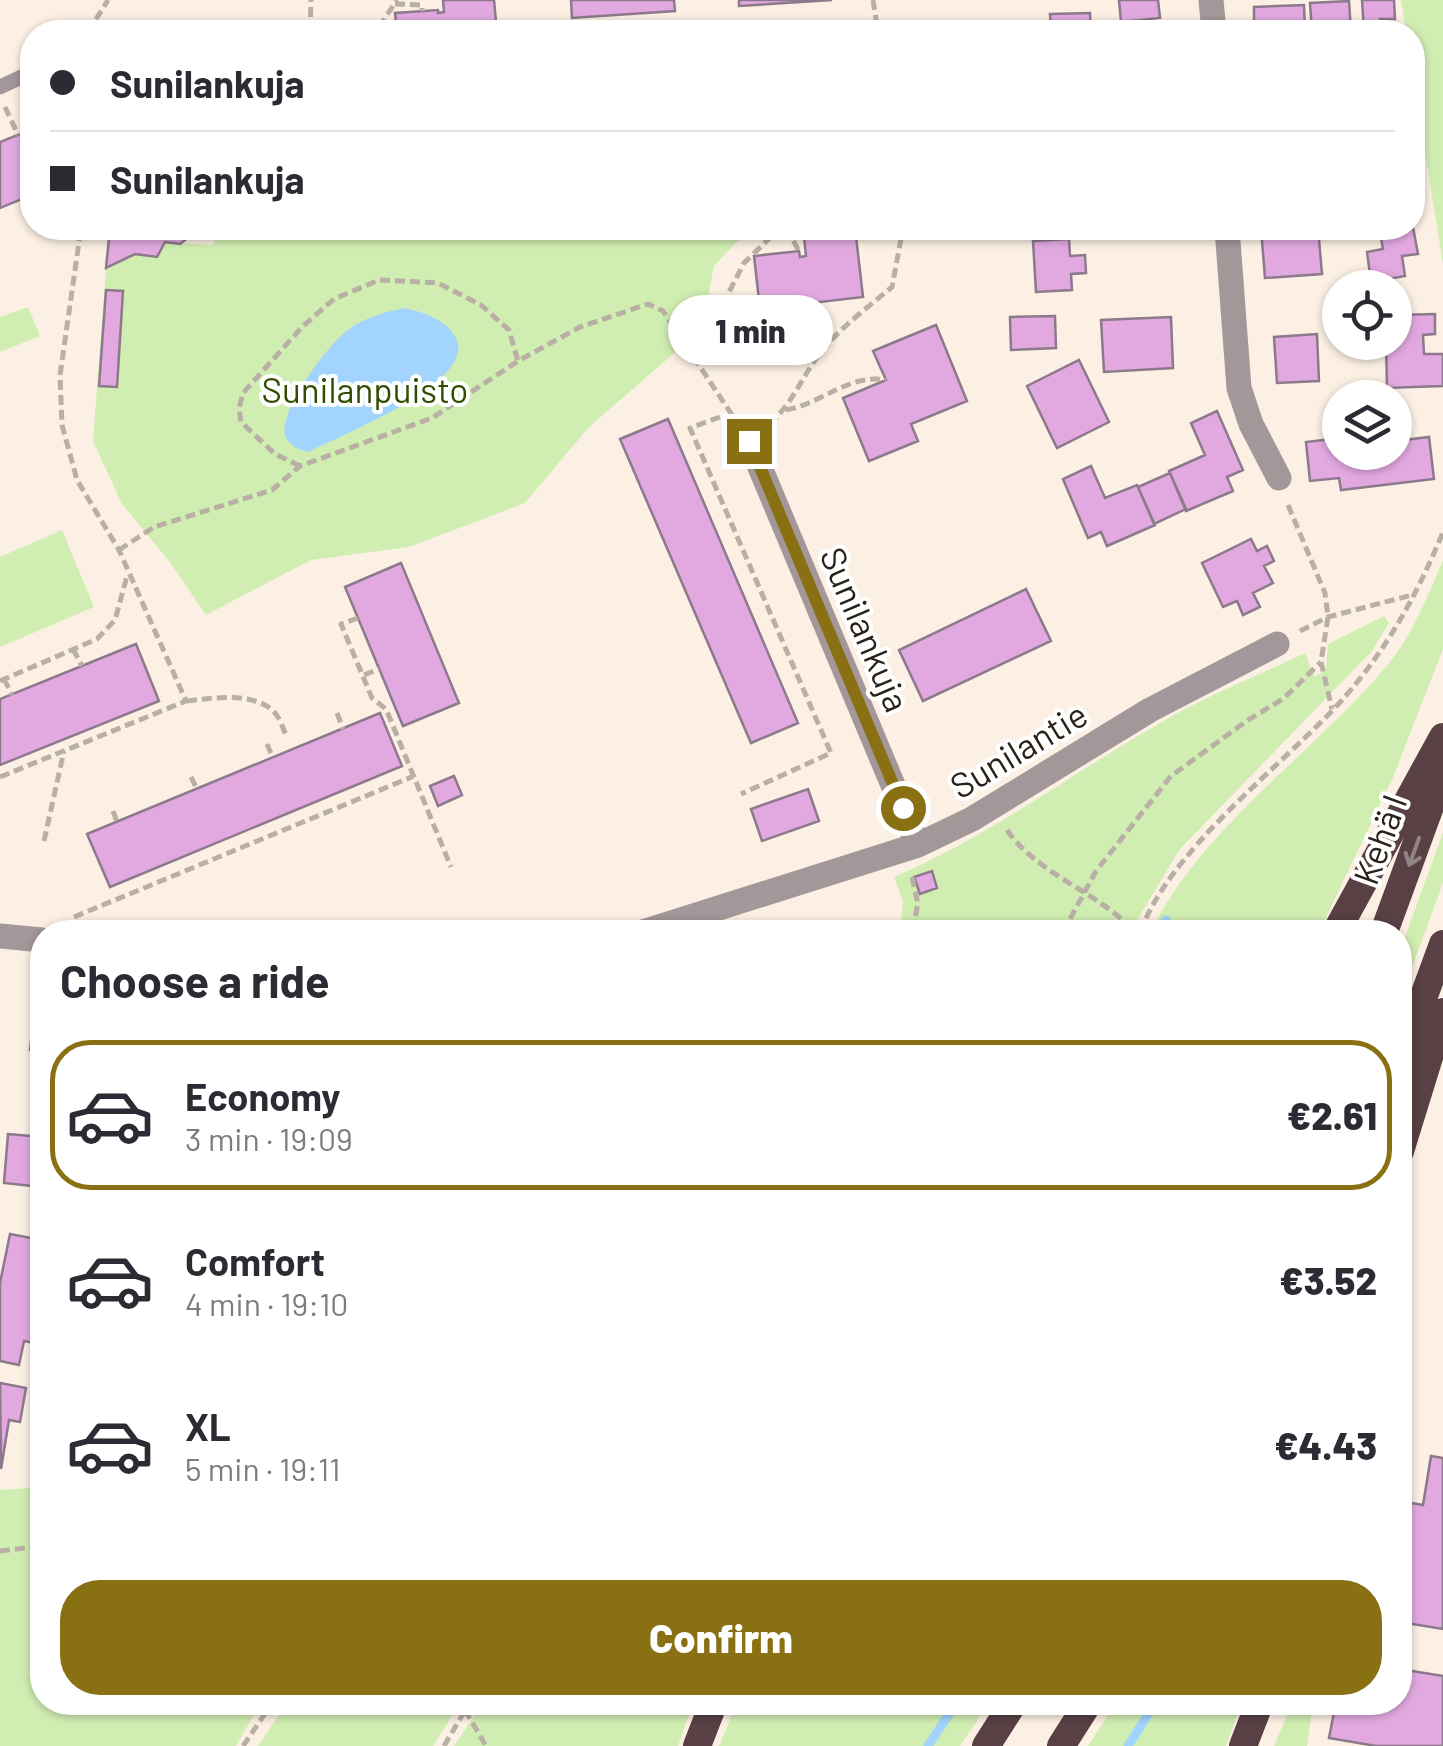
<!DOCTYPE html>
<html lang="en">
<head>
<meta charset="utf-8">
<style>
	:root { --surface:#fff; --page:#f7f7f7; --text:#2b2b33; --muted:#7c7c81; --line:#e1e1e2; --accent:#897012 }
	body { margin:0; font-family:Barlow,sans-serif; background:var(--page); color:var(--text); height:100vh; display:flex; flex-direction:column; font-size:38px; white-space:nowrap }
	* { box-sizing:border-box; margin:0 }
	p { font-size:32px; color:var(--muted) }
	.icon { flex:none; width:55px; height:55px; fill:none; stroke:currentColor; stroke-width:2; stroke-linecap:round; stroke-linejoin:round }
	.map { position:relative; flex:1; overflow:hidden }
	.panel { position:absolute; left:30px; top:920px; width:1382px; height:795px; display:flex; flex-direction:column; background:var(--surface); border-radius:40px; box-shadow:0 2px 8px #0004 }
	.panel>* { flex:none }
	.hud { position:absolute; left:20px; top:20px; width:1405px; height:220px; border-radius:40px; box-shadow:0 2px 8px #0004; display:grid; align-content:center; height:220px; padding:0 30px; background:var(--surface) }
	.fabs { position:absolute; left:1322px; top:270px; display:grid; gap:20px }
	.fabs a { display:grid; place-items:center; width:90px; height:90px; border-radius:50%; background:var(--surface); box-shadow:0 2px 8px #0004; font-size:50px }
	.end { position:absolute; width:45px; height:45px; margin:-22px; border:12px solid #897012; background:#fff; box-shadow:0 0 0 5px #fff }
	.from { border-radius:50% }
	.bubble { position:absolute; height:70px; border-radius:35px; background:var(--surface); box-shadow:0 2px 8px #0004; font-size:32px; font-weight:800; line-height:70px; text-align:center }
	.hud b { display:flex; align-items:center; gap:35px; height:95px; font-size:38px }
	.hud b+b { border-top:2px solid var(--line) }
	.hud i { width:25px; height:25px; background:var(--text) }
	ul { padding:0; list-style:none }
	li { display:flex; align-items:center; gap:30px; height:150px; margin:0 20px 15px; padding:0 10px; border:5px solid transparent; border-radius:40px }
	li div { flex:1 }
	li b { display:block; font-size:38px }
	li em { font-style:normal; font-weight:800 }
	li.active { border-color:var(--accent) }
	li>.icon { width:90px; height:90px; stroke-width:1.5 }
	h2 { padding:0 30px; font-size:45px; line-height:120px }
	.button { display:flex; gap:20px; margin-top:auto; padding:20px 30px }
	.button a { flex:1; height:115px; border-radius:40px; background:var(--accent); color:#fff; font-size:40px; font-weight:800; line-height:115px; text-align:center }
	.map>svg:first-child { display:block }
	.green { fill:#d1eeb2 }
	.water { fill:#a2d4fe }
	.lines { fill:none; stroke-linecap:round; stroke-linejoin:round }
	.stream { stroke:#a2d4fe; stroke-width:9 }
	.building { fill:#e2a9e1; stroke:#8c798b; stroke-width:2.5 }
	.path { stroke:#b9afa4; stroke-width:5; stroke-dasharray:10 5; stroke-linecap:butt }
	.service { stroke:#a49799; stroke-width:15 }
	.minor { stroke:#a49799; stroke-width:25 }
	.trunk { stroke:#584045; stroke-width:28 }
	.oneway { stroke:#928386 }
	.route { stroke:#897012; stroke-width:12 }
	.labels { text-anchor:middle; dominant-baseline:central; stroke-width:8; stroke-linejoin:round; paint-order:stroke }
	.park-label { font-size:35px; fill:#324d00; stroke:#fff }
	.street-label { font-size:35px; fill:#29221a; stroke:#fff }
</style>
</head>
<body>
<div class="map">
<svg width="1443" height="1746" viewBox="0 0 1443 1746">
	<rect width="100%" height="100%" fill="#fcf0e4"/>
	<path class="green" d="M1401,0H1443V264L1413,76L1412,32H1406Z
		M217,228H750L714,266L702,329L589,427L525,503L409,547L311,560L206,615L169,561L122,504L93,441L106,268L135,254L157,257L165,242L213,245Z
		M28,307L40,336L0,352V317Z
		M62,530L94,607L0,647V557Z
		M1443,560V649L1394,775L1319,932H1151C1197,833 1314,752 1385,668C1411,638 1428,596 1443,560Z
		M1384,616L1389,623L1372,651L1180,849L1130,932H900L903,902L894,877C988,837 1071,774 1160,723C1206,696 1257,676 1305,653L1315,677L1326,669L1328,644Z
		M1443,832V883L1400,1000V951Z
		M42,1487V1702L261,1703L236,1746H0V1490Z
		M1293,1702L1313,1703L1307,1746H1274Z
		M287,1703V1702L460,1703L433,1746H258Z
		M483,1703V1702L693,1703L678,1746H454Z
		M737,1703V1702L989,1703L960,1746H719Z
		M1116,1703V1702L1242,1703L1226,1746H1088Z"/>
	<path class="water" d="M405,308C425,313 448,320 457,340C474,383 339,436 308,452C298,449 287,445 285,434C280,409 328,344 348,330C365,317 385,312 405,308Z"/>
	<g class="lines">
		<path class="stream" d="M1161,932L1166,920
			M493,1709L500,1702
			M928,1746L957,1702
			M1128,1746L1156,1702"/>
	</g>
	<path class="building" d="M443,0H494L497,32H397L395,13L438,10V13L444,12Z
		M571,0H674L675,11L572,18Z
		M739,0H832L739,6Z
		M1119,0H1158L1160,18L1121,22Z
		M1362,0H1394L1395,19H1380V32H1364Z
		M1349,1L1351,32H1312L1310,3Z
		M1304,5L1305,32H1254V7Z
		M1090,13L1091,32H1051L1050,14Z
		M32,129V195L0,208V142Z
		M1412,222L1418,254L1402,256L1405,276L1371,282L1367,252L1383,249L1379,228H1412Z
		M106,228H190L189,237L180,244L165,242L157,257L135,254L106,268L109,238Z
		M803,228H855L863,297L760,309L754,256L799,251L800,257L806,256Z
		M1261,228H1318L1322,274L1265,278Z
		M1069,239L1070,256L1085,255L1086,273L1071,274L1072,290L1036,292L1033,241Z
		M106,290L123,291L117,387L99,386Z
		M1435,314V334L1423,335L1424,354H1443V386L1387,388L1386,342H1395V315Z
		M1055,316L1056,348L1011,350L1010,317Z
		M1171,317L1173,368L1104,372L1101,320Z
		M936,325L967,401L911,424L918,441L869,461L843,398L886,380L873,351Z
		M1317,334L1319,381L1277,383L1274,337Z
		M1079,360L1109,422L1057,448L1027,386Z
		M1217,411L1243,470L1227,477L1233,491L1186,511L1169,471L1205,455L1191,423Z
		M668,419L798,723L751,743L620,439Z
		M1429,437L1434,479L1341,490L1339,478L1310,481L1306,442L1340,438V452H1395V441Z
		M1091,466L1105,498L1137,485L1155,525L1107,546L1101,532L1088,538L1063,479Z
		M1170,473L1186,509L1154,524L1138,487Z
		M1251,539L1257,551L1267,546L1274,561L1264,566L1273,583L1253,593L1260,607L1243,615L1237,601L1223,607L1202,563Z
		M401,563L459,703L403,726L345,587Z
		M1026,589L1051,641L923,701L899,650Z
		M136,644L159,701L0,765V699Z
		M380,713L402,766L110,887L87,834Z
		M454,776L462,795L438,806L430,786Z
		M808,789L819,821L762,841L751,809Z
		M932,871L937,888L920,894L914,877Z
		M35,1003L42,1004V1057L32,1056L33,1050H30Z
		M8,1134L42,1137V1187L4,1183Z
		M10,1234L42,1240V1326L39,1344L24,1341L19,1365L0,1361V1283Z
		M0,1383L26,1388L20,1422L9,1420L1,1469Z
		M1431,1456L1443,1458V1629L1400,1622V1501L1423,1505Z
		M1400,1669L1443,1676V1746H1376L1329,1738L1336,1702H1400Z"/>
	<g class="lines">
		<path class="path" d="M873,0L878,32
			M395,4L422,5V11
			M88,32L108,0
			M310,32L311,0
			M318,32L381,24L397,0
			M5,107L18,135
			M786,228L799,251
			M695,358L744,263L780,228
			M786,410C821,404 850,373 886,380
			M720,417L690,428L831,753L741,794
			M769,424C793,404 802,376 821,352C841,327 868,307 892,287L903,228
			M300,466L275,454L241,422L239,408L243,393L303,326L334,299L379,280L438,283L481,305L509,330L518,361
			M1288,505L1325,593L1328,617L1321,662L1332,709
			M119,550L154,527L272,490L300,466L432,418L518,361L580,327L648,304L663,311L736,421
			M358,618L341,624L372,698L386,709L451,867
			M1300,631L1328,617L1416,594
			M73,649L82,666
			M364,675L379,669
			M4,679L12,695
			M0,681L97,639L115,620L127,576
			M187,701C213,698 256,691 275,713C280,718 283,729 286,735
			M337,713L343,729
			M267,744L273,758
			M0,777L186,701L119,550L77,480L62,425L60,375L81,228
			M191,777L197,789
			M113,811L117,822
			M1007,830C1039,876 1099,892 1135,932
			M44,841L64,751
			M912,877L918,904L912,932
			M74,917L414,776
			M1063,932L1096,871L1171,776L1248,720L1283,699L1321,662
			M1140,932C1171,851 1270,775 1330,713C1381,660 1415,600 1443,532
			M0,1551L42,1546
			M465,1710L486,1746
			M243,1746L273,1702
			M444,1746L470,1702"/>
		<path class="service" d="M0,87L32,72"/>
		<path class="minor" d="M1211,0L1214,32
			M1227,228L1239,388L1251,424L1279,478
			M749,441L918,845
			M643,932L918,845L972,819L1150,710L1277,644
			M0,936L42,940"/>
		<path class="trunk" d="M1336,932L1443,737
			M1384,932L1443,771
			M1400,1061L1443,944
			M1400,1151L1443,1012
			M697,1746L714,1702
			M986,1746L1014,1702
			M1061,1746L1089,1702
			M1243,1746L1260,1702"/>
	</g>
	<defs><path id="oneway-shaft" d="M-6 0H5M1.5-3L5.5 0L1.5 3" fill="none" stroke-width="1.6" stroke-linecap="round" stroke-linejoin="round" transform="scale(2.5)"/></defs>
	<use class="oneway" href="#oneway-shaft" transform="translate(1414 852) rotate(110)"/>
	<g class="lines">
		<path class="route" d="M749,441L903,808"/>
	</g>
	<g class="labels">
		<g class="park-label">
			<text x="365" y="389">Sunilanpuisto</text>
		</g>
		<g class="street-label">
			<text transform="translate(866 629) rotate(67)">Sunilankuja</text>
			<text transform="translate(1018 749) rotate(-31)">Sunilantie</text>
			<text transform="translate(1379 839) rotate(-70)">Kehä I</text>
		</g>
	</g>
</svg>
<div class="fabs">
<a><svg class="icon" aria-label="locate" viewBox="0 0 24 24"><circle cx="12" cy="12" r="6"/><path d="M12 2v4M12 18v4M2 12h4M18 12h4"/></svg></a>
<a><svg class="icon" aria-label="layers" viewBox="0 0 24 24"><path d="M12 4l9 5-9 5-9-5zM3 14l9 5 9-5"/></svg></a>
</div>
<i class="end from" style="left:903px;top:808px"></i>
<i class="end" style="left:749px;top:441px"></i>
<div class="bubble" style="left:668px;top:295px;width:165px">1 min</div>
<div class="hud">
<b><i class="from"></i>Sunilankuja</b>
<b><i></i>Sunilankuja</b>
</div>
<section class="panel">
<h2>Choose a ride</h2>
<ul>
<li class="active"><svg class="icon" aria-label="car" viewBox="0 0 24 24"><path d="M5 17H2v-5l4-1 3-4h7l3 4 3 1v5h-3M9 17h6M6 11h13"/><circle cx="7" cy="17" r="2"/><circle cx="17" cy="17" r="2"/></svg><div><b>Economy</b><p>3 min · 19:09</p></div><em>€2.61</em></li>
<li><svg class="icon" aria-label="car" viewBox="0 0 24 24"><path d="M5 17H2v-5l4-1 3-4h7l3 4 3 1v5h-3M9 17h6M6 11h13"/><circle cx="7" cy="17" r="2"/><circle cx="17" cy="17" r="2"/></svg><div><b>Comfort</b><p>4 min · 19:10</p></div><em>€3.52</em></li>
<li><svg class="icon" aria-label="car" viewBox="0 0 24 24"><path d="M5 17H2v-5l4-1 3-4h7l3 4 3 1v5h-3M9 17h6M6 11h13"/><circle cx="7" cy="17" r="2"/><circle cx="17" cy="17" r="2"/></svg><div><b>XL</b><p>5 min · 19:11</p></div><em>€4.43</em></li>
</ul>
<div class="button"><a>Confirm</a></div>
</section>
</div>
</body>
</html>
